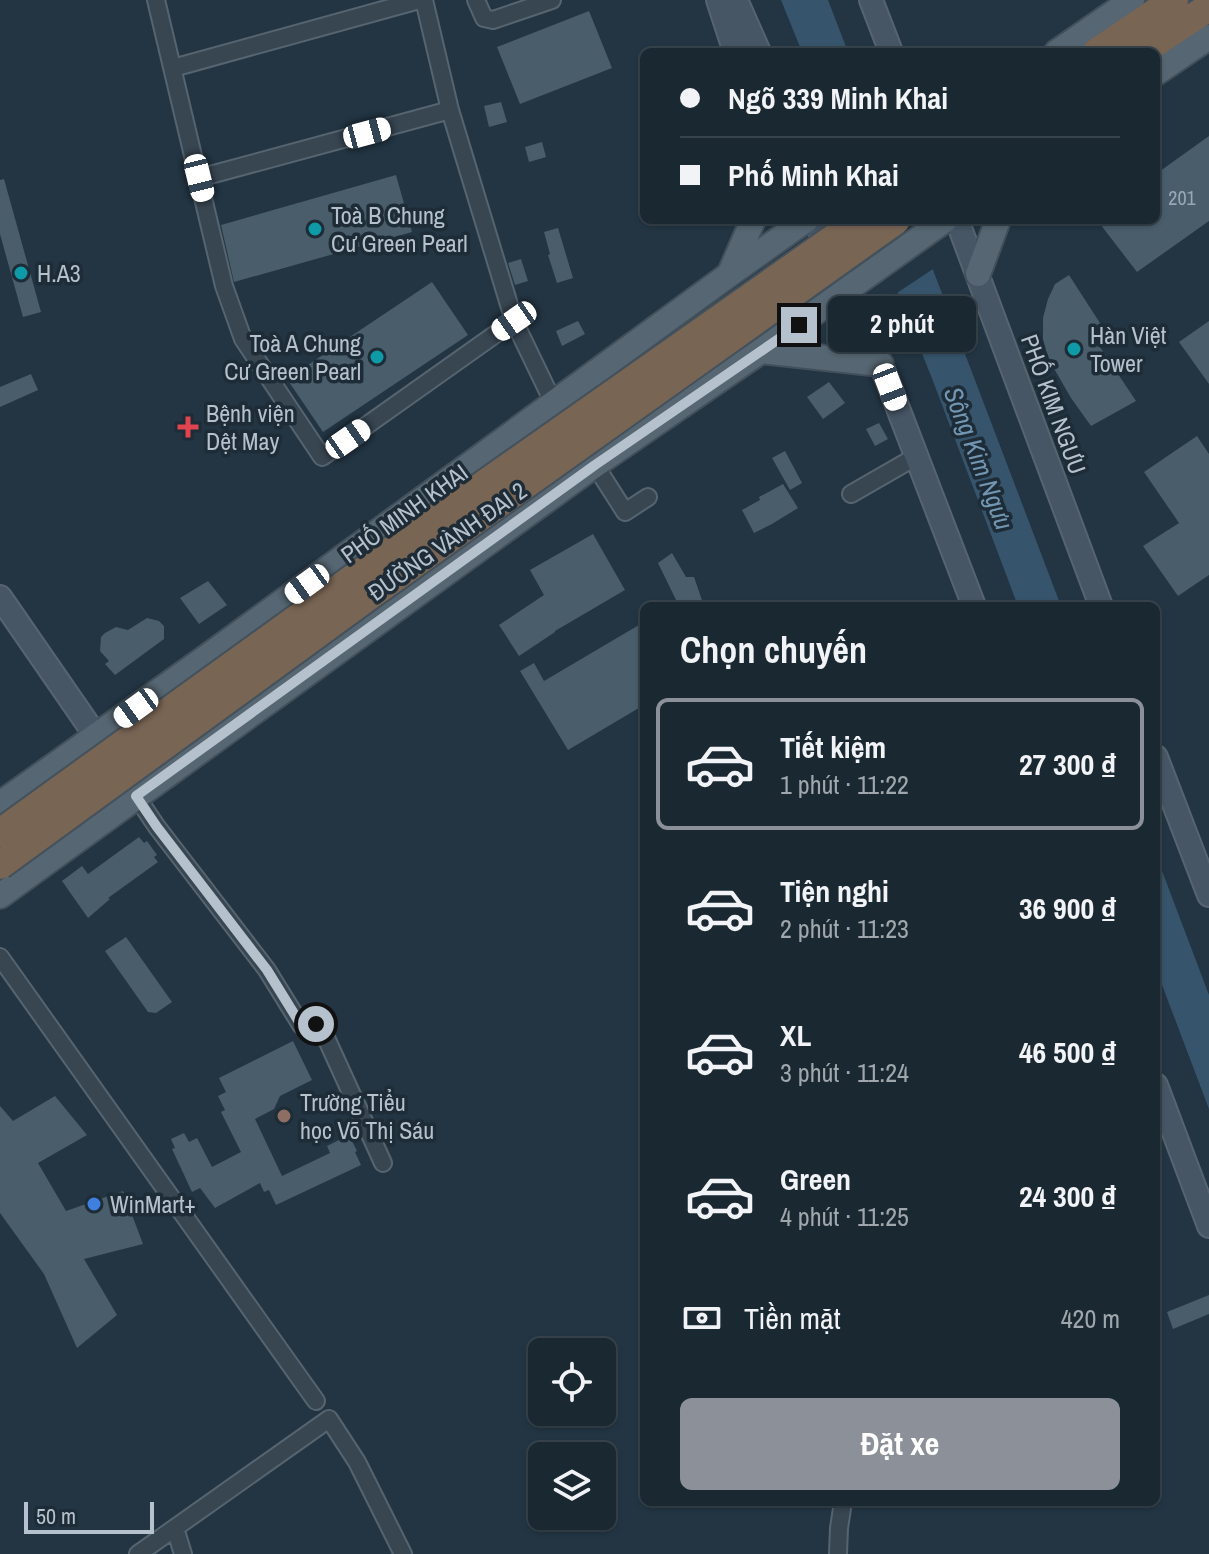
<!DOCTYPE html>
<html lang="vi">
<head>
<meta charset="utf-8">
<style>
	:root { --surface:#1a2832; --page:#23303a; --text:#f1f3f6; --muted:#9fa6ac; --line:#38444d; --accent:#8c9099 }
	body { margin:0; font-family:"Archivo Narrow",sans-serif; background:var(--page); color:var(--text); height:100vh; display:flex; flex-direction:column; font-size:30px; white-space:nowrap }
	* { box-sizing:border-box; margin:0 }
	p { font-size:26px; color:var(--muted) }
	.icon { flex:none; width:44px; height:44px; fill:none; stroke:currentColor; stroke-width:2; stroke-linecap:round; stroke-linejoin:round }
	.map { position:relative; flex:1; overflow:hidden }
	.sheet { position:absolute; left:640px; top:602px; width:520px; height:904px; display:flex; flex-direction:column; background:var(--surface); border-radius:12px; box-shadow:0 2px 6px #0004,0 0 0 2px var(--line) }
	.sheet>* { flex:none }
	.hud { position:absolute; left:640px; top:48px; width:520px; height:176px; border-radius:12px; box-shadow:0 2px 6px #0004,0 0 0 2px var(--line); display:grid; align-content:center; height:176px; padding:0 40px; background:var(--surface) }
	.fabs { position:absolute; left:528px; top:1338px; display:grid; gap:16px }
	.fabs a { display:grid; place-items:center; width:88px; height:88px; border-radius:12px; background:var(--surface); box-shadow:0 2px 6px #0004,0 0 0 2px var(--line); font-size:40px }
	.scale { position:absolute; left:24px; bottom:20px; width:130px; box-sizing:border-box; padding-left:8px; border:4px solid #b5c1cc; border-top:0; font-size:22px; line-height:28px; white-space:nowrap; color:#b5c1cc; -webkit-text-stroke:6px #1d2c37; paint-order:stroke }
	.end { position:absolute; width:36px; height:36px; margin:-18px; border:10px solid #b5c1cc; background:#111; box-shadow:0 0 0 4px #111 }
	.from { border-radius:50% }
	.bubble { position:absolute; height:56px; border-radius:12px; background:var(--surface); box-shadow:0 2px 6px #0004,0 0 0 2px var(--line); font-size:26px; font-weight:700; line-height:56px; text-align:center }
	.car { position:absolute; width:24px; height:48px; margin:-24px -12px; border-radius:10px; box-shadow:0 0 6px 2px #0007; background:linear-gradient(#fff 24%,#345 0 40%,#fff 0 76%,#345 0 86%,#fff 0) }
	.hud b { display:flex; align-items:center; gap:28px; height:76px; font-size:30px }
	.hud b+b { border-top:2px solid var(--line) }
	.hud i { width:20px; height:20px; background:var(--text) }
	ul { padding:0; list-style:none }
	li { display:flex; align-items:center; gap:24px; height:132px; margin:0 16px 12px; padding:0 24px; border:4px solid transparent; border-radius:12px }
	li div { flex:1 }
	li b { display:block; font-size:30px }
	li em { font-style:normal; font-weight:700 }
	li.active { border-color:var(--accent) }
	li>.icon { width:72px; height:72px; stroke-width:1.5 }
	h2 { padding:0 40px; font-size:36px; line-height:96px }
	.pay { display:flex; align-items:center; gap:20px; height:88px; padding:0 40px; font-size:30px }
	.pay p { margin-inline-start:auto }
	.button { display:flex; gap:16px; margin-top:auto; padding:16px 40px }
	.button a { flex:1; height:92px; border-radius:12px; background:var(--accent); color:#fff; font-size:32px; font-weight:700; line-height:92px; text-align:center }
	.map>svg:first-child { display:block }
	.water { fill:#36546b }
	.pier { fill:#233543 }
	.building { fill:#495d6b }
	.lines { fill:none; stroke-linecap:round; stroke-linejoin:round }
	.street-casing { stroke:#56646f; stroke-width:20 }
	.secondary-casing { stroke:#56646f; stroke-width:26 }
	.primary-casing { stroke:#42505b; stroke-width:28 }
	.highway-casing { stroke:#43515c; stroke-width:32 }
	.street { stroke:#384652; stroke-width:16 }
	.secondary { stroke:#465665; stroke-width:22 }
	.primary { stroke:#566672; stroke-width:24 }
	.highway { stroke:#796554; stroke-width:28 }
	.highway-bridge-casing { stroke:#43515c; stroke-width:32; stroke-linecap:butt }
	.highway-bridge { stroke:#796554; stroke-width:28 }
	.route { stroke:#b5c1cc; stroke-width:10 }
	.culture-dot { fill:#0f9aa8; stroke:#1d2c37; stroke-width:3 }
	.health-dot { fill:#e0444e; stroke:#1d2c37; stroke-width:3 }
	.education-dot { fill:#8d6e63; stroke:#1d2c37; stroke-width:3 }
	.shop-dot { fill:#3f7fe0; stroke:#1d2c37; stroke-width:3 }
	.labels { text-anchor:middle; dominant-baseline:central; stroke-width:7; stroke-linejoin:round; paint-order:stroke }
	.number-label { font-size:20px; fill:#9aa8b4 }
	.poi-label { font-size:24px; fill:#b5c1cc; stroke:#1d2c37; text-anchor:start }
	.street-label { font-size:24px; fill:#b5c1cc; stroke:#1d2c37 }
	.water-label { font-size:26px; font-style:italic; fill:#7296b2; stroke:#1d2c37 }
</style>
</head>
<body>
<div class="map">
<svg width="1209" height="1554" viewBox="0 0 1209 1554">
	<rect width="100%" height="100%" fill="#233543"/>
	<path class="water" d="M781,0H828L848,52H802Z
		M869,220H914L1061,606H1018L933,381Z
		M1156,855L1209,995V1109L1156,969Z"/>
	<path class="pier" d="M865,220H918L936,267L894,295Z"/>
	<path class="building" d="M589,11L612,68L520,104L497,47Z
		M501,102L507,122L489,127L484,106Z
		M1209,136V221L1137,272L1097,220H1156V174Z
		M542,142L546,157L529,162L525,147Z
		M396,175L412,232L234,282L221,225Z
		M4,179L41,312L23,317L0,234V180Z
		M558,228L573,278L557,283L548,255L550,254L544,232Z
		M521,259L528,281L515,285L508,263Z
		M1069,275L1109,337L1098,344L1136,401L1091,426L1071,398L1056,372L1047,354L1043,339V318L1048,299L1055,284Z
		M432,282L468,335L323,432L287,379Z
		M578,321L585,334L562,346L556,331Z
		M1209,321V384L1179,342Z
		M31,374L38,390L0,407V387Z
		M829,382L845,403L823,419L807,397Z
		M879,423L888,439L875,446L866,429Z
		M1197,436L1209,454V575L1178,596L1143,546L1179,523L1144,472Z
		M785,451L802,483L790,490L772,458Z
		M783,484L798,508L772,524L754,533L742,510L760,500L759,497Z
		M593,534L625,590L555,631V632L519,656L499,625L544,595L530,570Z
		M672,553L686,577H694L704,606H679L658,563Z
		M208,581L227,605L199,624L180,598Z
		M147,618L159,621L164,626V639L115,675L105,664L109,661L100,651L101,637L105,633L116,627L128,630Z
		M644,622V705L568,750L520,671L534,663L544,681Z
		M139,837L144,843L147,841L157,855L154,857L158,862L108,898L110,899L88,918L62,881L82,866L88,874Z
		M126,937L172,1002L156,1013L148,1012L105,951Z
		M293,1041L312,1080L280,1096L274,1109L255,1119L282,1176L330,1153L327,1146L349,1135L357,1151L355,1152L361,1165L276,1205L269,1190L264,1192L260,1183L215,1208L200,1188L192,1192L172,1149L175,1148L171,1139L184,1133L189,1142L197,1138L212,1167L241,1152L221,1112L225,1110L218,1096L226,1092L219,1078Z
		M55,1096L87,1135L38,1163L66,1211L123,1191L143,1244L84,1259L117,1315L77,1348L44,1274L0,1213V1106L13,1121Z
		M1209,1295V1314L1173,1329L1167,1312Z"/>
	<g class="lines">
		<defs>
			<path id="street" d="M156,0L224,286L243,339L322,457L514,321
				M424,0L450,110L514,321L554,404
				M476,0L484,18L493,20L552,0
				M173,68L419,0
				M199,178L450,110
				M595,465L625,512L648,497
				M851,494L917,456
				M136,796L157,827L267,970L301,1025C311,1022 315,1022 322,1029L383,1163
				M0,957L316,1401
				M175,1528L183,1554
				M138,1554L329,1419L357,1462L403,1554
				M838,1554L839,1528L843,1502"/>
			<path id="secondary" d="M718,0L735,52
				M736,0L759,52
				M871,0L891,52
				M815,220L881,364L974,606
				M957,220L1101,606
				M0,597L96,736
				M1156,757L1209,895
				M1156,1085L1209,1226"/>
			<path id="primary" d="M1057,52L1132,0
				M1156,73L1209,37
				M730,273L753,220
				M978,274L998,220
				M761,351L881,364
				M0,804L208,656L730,274L806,220
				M0,896L595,465L761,351L945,220"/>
			<path id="highway" d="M1097,52L1174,0
				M1141,52L1209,7"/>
		</defs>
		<use href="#street" class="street-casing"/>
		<use href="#secondary" class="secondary-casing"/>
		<use href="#primary" class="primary-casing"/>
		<use href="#highway" class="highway-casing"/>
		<use href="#street" class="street"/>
		<use href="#secondary" class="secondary"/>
		<use href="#primary" class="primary"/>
		<use href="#highway" class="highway"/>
		<defs>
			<path id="highway-bridge" d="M0,833L442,514L860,220
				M0,865L369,596L896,220"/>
		</defs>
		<use href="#highway-bridge" class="highway-bridge-casing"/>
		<use href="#highway-bridge" class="highway-bridge"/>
	</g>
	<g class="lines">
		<path class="route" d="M316,1024L310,1022L301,1025L267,970L157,827L136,796L595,465L799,325"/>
	</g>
	<g class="culture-dot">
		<circle cx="315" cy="229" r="8"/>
		<circle cx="21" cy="273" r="8"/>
		<circle cx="1074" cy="349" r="8"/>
		<circle cx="377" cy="357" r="8"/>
	</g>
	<path class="health-dot" d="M184 415h8v8h8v8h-8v8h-8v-8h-8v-8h8z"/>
	<circle class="education-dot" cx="284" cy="1116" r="8"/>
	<circle class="shop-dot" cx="94" cy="1204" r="8"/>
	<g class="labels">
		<g class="number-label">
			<text x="1182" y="197">201</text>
		</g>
		<g class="poi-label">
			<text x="331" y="215">Toà B Chung<tspan x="331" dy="28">Cư Green Pearl</tspan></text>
			<text x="37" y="273">H.A3</text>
			<text x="1090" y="335">Hàn Việt<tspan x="1090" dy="28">Tower</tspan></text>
			<text x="361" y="343" text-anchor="end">Toà A Chung<tspan x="361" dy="28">Cư Green Pearl</tspan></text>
			<text x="206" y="413">Bệnh viện<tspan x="206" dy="28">Dệt May</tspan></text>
			<text x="300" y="1102">Trường Tiểu<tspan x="300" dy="28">học Võ Thị Sáu</tspan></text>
			<text x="110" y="1204">WinMart+</text>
		</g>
		<g class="street-label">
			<text transform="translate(1054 404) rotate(70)">PHỐ KIM NGƯU</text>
			<text transform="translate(404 513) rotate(-36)">PHỐ MINH KHAI</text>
			<text transform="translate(447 541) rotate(-35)">ĐƯỜNG VÀNH ĐAI 2</text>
		</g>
		<g class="water-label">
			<text transform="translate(979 458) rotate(69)">Sông Kim Ngưu</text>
		</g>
	</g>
</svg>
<div class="fabs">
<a><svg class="icon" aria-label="locate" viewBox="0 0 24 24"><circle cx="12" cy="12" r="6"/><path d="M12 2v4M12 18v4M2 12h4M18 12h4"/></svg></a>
<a><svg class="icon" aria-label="layers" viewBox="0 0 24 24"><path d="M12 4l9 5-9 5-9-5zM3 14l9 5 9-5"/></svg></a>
</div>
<div class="scale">50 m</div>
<i class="end from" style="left:316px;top:1024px"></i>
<i class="end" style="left:799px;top:325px"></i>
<div class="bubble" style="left:828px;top:296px;width:148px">2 phút</div>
<i class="car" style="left:367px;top:133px;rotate:75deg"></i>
<i class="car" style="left:199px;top:178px;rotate:166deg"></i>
<i class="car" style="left:514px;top:321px;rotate:235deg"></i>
<i class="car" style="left:890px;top:387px;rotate:159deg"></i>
<i class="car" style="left:348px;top:439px;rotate:55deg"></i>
<i class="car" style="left:307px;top:584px;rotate:234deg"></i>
<i class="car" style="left:136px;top:708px;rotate:234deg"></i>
<div class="hud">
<b><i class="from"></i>Ngõ 339 Minh Khai</b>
<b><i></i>Phố Minh Khai</b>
</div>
<section class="sheet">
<h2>Chọn chuyến</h2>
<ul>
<li class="active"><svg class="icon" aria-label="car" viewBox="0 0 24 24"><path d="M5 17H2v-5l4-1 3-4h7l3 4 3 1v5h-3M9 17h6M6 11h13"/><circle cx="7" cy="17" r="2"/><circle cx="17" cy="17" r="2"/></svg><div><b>Tiết kiệm</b><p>1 phút · 11:22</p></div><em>27 300 ₫</em></li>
<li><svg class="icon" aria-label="car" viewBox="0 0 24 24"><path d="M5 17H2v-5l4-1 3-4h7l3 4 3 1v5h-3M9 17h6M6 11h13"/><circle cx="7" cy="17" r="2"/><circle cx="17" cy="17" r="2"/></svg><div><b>Tiện nghi</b><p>2 phút · 11:23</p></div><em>36 900 ₫</em></li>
<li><svg class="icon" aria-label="car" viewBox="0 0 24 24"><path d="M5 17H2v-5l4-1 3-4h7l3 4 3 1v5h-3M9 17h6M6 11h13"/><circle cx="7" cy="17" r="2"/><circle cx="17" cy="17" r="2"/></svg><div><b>XL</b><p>3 phút · 11:24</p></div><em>46 500 ₫</em></li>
<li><svg class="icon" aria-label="car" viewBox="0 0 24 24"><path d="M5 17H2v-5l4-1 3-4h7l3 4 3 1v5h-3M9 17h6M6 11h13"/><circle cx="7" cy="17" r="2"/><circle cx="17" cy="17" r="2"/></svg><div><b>Green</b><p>4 phút · 11:25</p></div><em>24 300 ₫</em></li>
</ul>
<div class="pay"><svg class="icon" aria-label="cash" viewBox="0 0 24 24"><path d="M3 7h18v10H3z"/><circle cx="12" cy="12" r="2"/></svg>Tiền mặt<p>420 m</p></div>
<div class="button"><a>Đặt xe</a></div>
</section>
</div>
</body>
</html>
